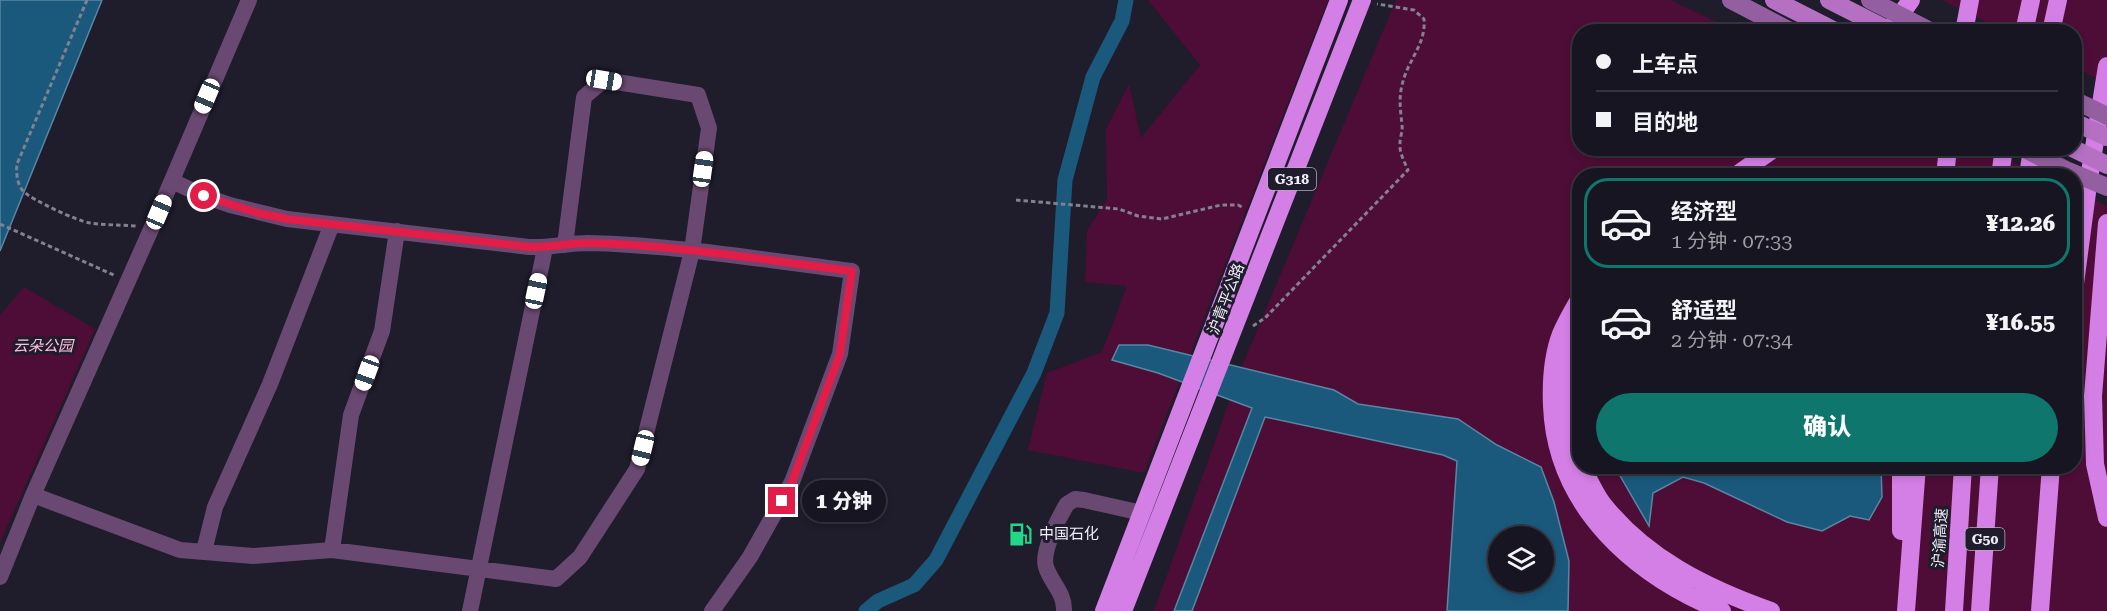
<!DOCTYPE html>
<html lang="zh">
<head>
<meta charset="utf-8">
<style>
	:root { --surface:#171521; --page:#201e2a; --text:#f1f3f6; --muted:#9e9fa5; --line:#36343f; --accent:#0f766e }
	body { margin:0; font-family:"Roboto Serif","Noto Sans SC",serif; background:var(--page); color:var(--text); height:100vh; display:flex; flex-direction:column; font-size:22px; white-space:nowrap }
	* { box-sizing:border-box; margin:0 }
	p { font-size:20px; color:var(--muted) }
	.icon { flex:none; width:33px; height:33px; fill:none; stroke:currentColor; stroke-width:2; stroke-linecap:round; stroke-linejoin:round }
	.map { position:relative; flex:1; overflow:hidden }
	.drawer { position:absolute; left:1572px; top:168px; width:510px; height:306px; display:flex; flex-direction:column; background:var(--surface); border-radius:24px; box-shadow:0 3px 9px #0003,0 0 0 2px var(--line) }
	.drawer>* { flex:none }
	.top-card { position:absolute; left:1572px; top:24px; width:510px; height:132px; border-radius:24px; box-shadow:0 3px 9px #0003,0 0 0 2px var(--line); display:grid; align-content:center; height:132px; padding:0 24px; background:var(--surface) }
	.controls { position:absolute; left:1488px; top:526px; display:grid; gap:12px }
	.controls a { display:grid; place-items:center; width:66px; height:66px; border-radius:50%; background:var(--surface); box-shadow:0 3px 9px #0003,0 0 0 2px var(--line); font-size:30px }
	.end { position:absolute; width:27px; height:27px; margin:-14px; border:8px solid #e11d48; background:#fff; box-shadow:0 0 0 3px #fff }
	.from { border-radius:50% }
	.bubble { position:absolute; height:42px; border-radius:21px; background:var(--surface); box-shadow:0 3px 9px #0003,0 0 0 2px var(--line); font-size:20px; font-weight:800; line-height:42px; text-align:center }
	.car { position:absolute; width:18px; height:36px; margin:-18px -9px; border-radius:8px; box-shadow:0 0 4px 2px #0007; background:linear-gradient(#fff 24%,#345 0 40%,#fff 0 76%,#345 0 86%,#fff 0) }
	.top-card b { display:flex; align-items:center; gap:21px; height:57px; font-size:22px }
	.top-card b+b { border-top:2px solid var(--line) }
	.top-card i { width:15px; height:15px; background:var(--text) }
	ul { padding:10px 0 0; list-style:none }
	li { display:flex; align-items:center; gap:18px; height:90px; margin:0 12px 9px; padding:0 12px; border:3px solid transparent; border-radius:24px }
	li div { flex:1 }
	li b { display:block; font-size:22px }
	li em { font-style:normal; font-weight:800 }
	li.current { border-color:var(--accent) }
	li>.icon { width:54px; height:54px; stroke-width:1.5 }
	.cta { display:flex; gap:12px; margin-top:auto; padding:12px 24px }
	.cta a { flex:1; height:69px; border-radius:36px; background:var(--accent); color:#fff; font-size:24px; font-weight:800; line-height:69px; text-align:center }
	.map>svg:first-child { display:block }
	.green { fill:#4e0d36; fill-rule:evenodd }
	.water { fill:#1a597c; stroke:#5a86a2; stroke-width:1.5; fill-rule:evenodd }
	.lines { fill:none; stroke-linecap:round; stroke-linejoin:round }
	.canal { stroke:#1a597c; stroke-width:15 }
	.path { stroke:#83818f; stroke-width:3; stroke-dasharray:4.5 3; stroke-linecap:butt }
	.street { stroke:#694971; stroke-width:16 }
	.secondary { stroke:#945fa0; stroke-width:18 }
	.primary { stroke:#b570c4; stroke-width:18 }
	.highway { stroke:#d37fe5; stroke-width:18 }
	.secondary-bridge { stroke:#945fa0; stroke-width:18 }
	.primary-bridge { stroke:#b570c4; stroke-width:18 }
	.route { stroke:#e11d48; stroke-width:8 }
	.labels { text-anchor:middle; dominant-baseline:central; stroke-width:6; stroke-linejoin:round; paint-order:stroke }
	.shield { fill:#1f1c2c; stroke:#b1afbc; stroke-width:1.5 }
	.shield-label { font-size:14px; font-weight:bold; fill:#efeef9 }
	.street-label { font-size:15px; fill:#efeef9; stroke:#1f1c2c }
	.park-label { font-size:15px; font-style:italic; fill:#ffc0df; stroke:#1f1c2c }
	.poi-label { font-size:15px; fill:#efeef9; stroke:#1f1c2c; text-anchor:start }
</style>
</head>
<body>
<div class="map">
<svg width="2107" height="611" viewBox="0 0 2107 611">
	<rect width="100%" height="100%" fill="#1f1c2c"/>
	<path class="green" d="M1148,0H1328L1144,473L1028,450L1047,373L1102,352L1127,286L1085,282L1087,231L1107,199L1106,129L1129,84L1141,138L1200,65Z
		M1396,0H1670L1736,31L1580,32V148L1984,149L2041,175L1580,176V466H2074L2075,191L2107,206V611H1154L1242,366ZM1498,537H1544V582H1498Z
		M1942,0H2107V84L2075,67L2074,32L2004,31Z
		M24,287L95,329L0,543V315Z"/>
	<path class="water" d="M0,0H102L0,251Z
		M1119,345H1148L1334,390L1358,404L1458,419L1497,445L1541,467L1554,502L1569,561L1568,611H1447L1457,461L1443,455L1265,417L1192,611H1174L1252,408L1158,373L1112,360ZM1498,537H1544V582H1498Z
		M1615,467H1881L1882,497L1869,520L1850,516L1822,531L1787,522L1704,483L1683,477L1653,493L1649,526Z"/>
	<g class="lines">
		<path class="canal" d="M866,611L878,601L914,585L936,560L1034,373L1057,313L1065,180L1093,77L1122,21L1126,0"/>
		<path class="path" d="M87,0L17,164C16,173 17,184 23,191C32,200 77,221 90,223C105,225 121,225 137,226
			M1016,200L1119,209L1138,216L1162,219L1221,205H1238L1244,208
			M0,224L116,276
			M1253,326L1265,318L1408,170C1404,161 1399,152 1400,143C1400,137 1403,131 1402,125C1400,105 1398,95 1405,75C1412,56 1426,41 1424,19L1414,10L1377,4"/>
		<path class="street" d="M172,181L204,196L230,205L287,219L529,247C549,248 568,243 588,243C676,245 765,260 852,271L840,354L792,482L750,557L712,611
			M33,495L180,550L253,556L332,550L556,579L580,557L637,469L692,251L709,128L698,95L604,80L584,97L565,245
			M332,550L351,415L382,331L397,231
			M204,551L215,507L270,384L332,224
			M0,577L33,495L152,227L249,0
			M470,611L545,248
			M1064,611C1065,593 1051,583 1046,567C1041,552 1059,517 1067,504L1075,499L1084,500L1142,513"/>
		<path class="secondary" d="M1731,0L1792,32"/>
		<path class="primary" d="M1774,0L1837,32"/>
		<path class="highway" d="M1891,28L1911,0
			M1964,32L1970,0
			M2024,32L2031,0
			M2051,32L2058,0
			M1735,176L1775,148
			M1945,176L1948,148
			M2000,176L2004,148
			M2028,176L2032,148
			M2107,223L2093,396L2095,464L2107,518
			M2074,291L2088,185L2107,66
			M1580,298C1573,310 1566,322 1561,334C1552,357 1551,382 1552,406C1556,507 1634,575 1722,611
			M1580,336C1559,375 1568,420 1580,460
			M1582,466C1588,478 1594,492 1602,503C1645,558 1706,588 1771,611
			M1901,531V466
			M1104,611L1339,0
			M1123,611L1362,0
			M1906,611L1917,466
			M1954,611L1963,466
			M1980,611L1990,466
			M2040,611L2051,466"/>
		<path class="secondary-bridge" d="M1870,0L1932,32
			M2074,100L2107,116
			M2023,148L2066,170L2107,187"/>
		<path class="primary-bridge" d="M1829,0L1892,32
			M2074,122L2107,137
			M2072,148L2107,165"/>
	</g>
	<g class="lines">
		<path class="route" d="M204,196L258,213L287,219L529,247C549,248 568,243 588,243C676,245 765,260 852,271L840,354L792,482L782,501"/>
	</g>
	<defs>
		<symbol id="fuel-bare" viewBox="-9 -9 18 18"><path d="M-5.5-6h7V0h2V4h1.3V-2.5L3-4.5l.8-.8L6-3V5H2.5V1h-1V6h-7ZM-4.2-4.7v3.2H.2V-4.7Z" fill="#21d887" stroke="#1f1c2c" stroke-width="2.5" paint-order="stroke"/></symbol>
	</defs>
	<g fill-rule="evenodd">
		<use href="#fuel-bare" x="1004" y="518" width="33" height="33"/>
	</g>
	<g class="labels">
		<g class="shield">
			<rect x="1268" y="168" width="48" height="22" rx="4.5"/>
			<rect x="1965.5" y="528" width="39" height="22" rx="4.5"/>
		</g>
		<g class="shield-label">
			<text x="1292" y="179">G318</text>
			<text x="1985" y="539">G50</text>
		</g>
		<g class="street-label">
			<text transform="translate(1226 299) rotate(-69)">沪青平公路</text>
			<text transform="translate(1940 538) rotate(-86)">沪渝高速</text>
		</g>
		<g class="park-label">
			<text x="43" y="346">云朵公园</text>
		</g>
		<g class="poi-label">
			<text x="1039" y="534">中国石化</text>
		</g>
	</g>
</svg>
<div class="controls">
<a><svg class="icon" aria-label="layers" viewBox="0 0 24 24"><path d="M12 4l9 5-9 5-9-5zM3 14l9 5 9-5"/></svg></a>
</div>
<i class="end from" style="left:204px;top:196px"></i>
<i class="end" style="left:782px;top:501px"></i>
<div class="bubble" style="left:802px;top:480px;width:84px">1 分钟</div>
<i class="car" style="left:604px;top:80px;rotate:99deg"></i>
<i class="car" style="left:207px;top:96px;rotate:203deg"></i>
<i class="car" style="left:703px;top:169px;rotate:8deg"></i>
<i class="car" style="left:159px;top:212px;rotate:23deg"></i>
<i class="car" style="left:536px;top:291px;rotate:12deg"></i>
<i class="car" style="left:367px;top:373px;rotate:200deg"></i>
<i class="car" style="left:643px;top:448px;rotate:194deg"></i>
<div class="top-card">
<b><i class="from"></i>上车点</b>
<b><i></i>目的地</b>
</div>
<section class="drawer">
<ul>
<li class="current"><svg class="icon" aria-label="car" viewBox="0 0 24 24"><path d="M5 17H2v-5l4-1 3-4h7l3 4 3 1v5h-3M9 17h6M6 11h13"/><circle cx="7" cy="17" r="2"/><circle cx="17" cy="17" r="2"/></svg><div><b>经济型</b><p>1 分钟 · 07:33</p></div><em>¥12.26</em></li>
<li><svg class="icon" aria-label="car" viewBox="0 0 24 24"><path d="M5 17H2v-5l4-1 3-4h7l3 4 3 1v5h-3M9 17h6M6 11h13"/><circle cx="7" cy="17" r="2"/><circle cx="17" cy="17" r="2"/></svg><div><b>舒适型</b><p>2 分钟 · 07:34</p></div><em>¥16.55</em></li>
</ul>
<div class="cta"><a>确认</a></div>
</section>
</div>
</body>
</html>
